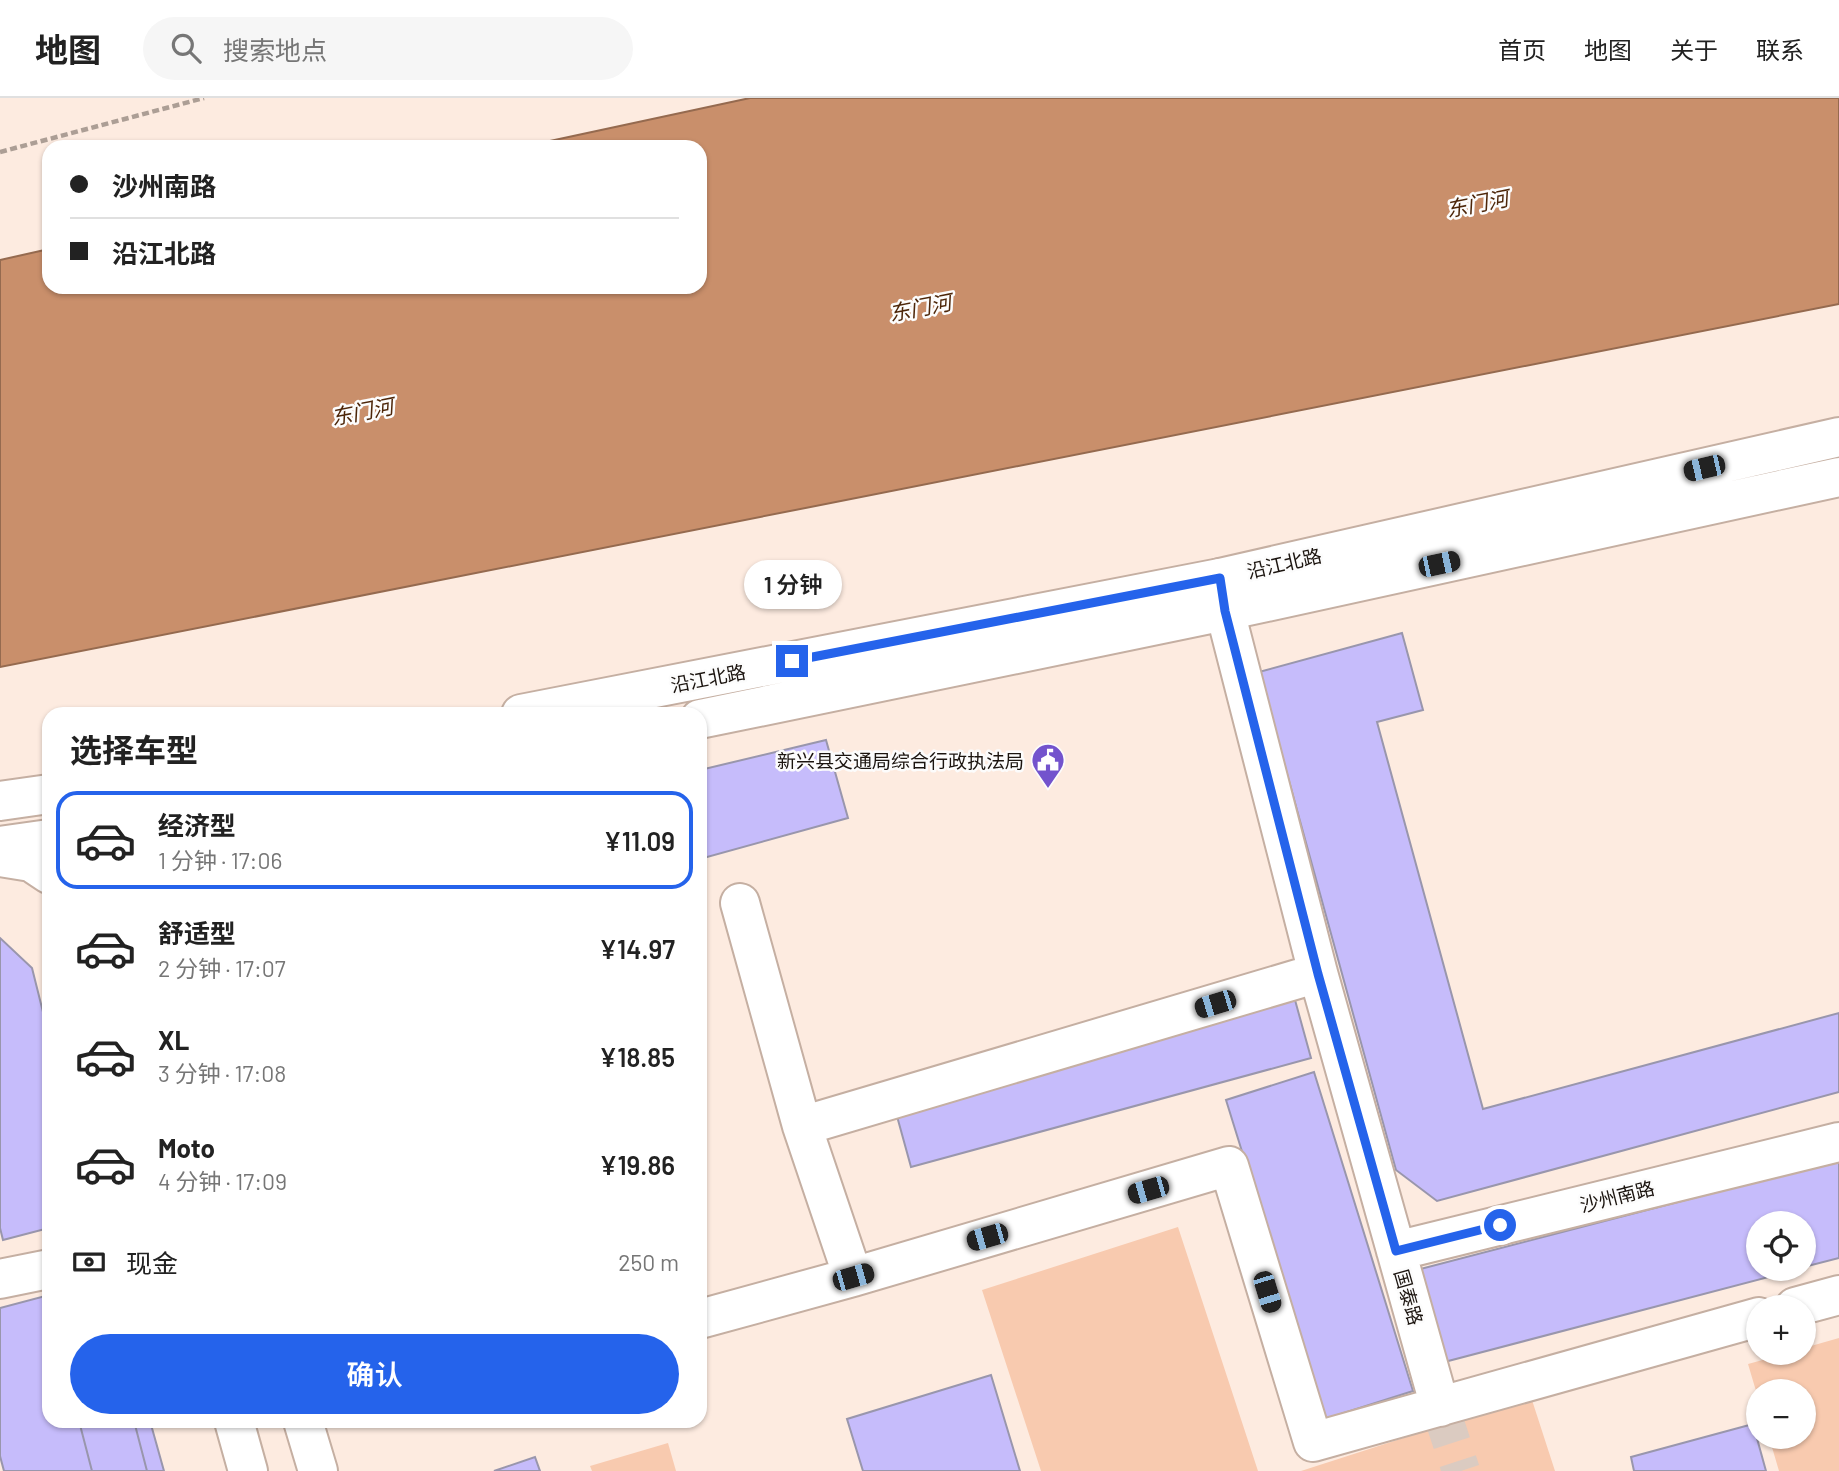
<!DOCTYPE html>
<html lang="zh">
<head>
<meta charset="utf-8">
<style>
	:root { --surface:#fff; --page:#f6f6f6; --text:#222; --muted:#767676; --line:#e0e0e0; --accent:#2563eb }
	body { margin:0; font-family:Barlow,"Noto Sans SC",sans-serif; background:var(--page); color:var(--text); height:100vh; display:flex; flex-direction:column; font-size:26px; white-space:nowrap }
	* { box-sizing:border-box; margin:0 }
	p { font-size:23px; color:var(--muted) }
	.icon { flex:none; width:38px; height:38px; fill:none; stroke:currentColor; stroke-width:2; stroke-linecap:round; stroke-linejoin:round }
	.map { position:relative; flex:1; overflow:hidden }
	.side { position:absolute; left:42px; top:609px; width:665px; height:721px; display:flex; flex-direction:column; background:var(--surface); border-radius:21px; box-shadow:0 2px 5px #0004 }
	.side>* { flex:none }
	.hud { position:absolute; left:42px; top:42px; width:665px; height:154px; border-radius:21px; box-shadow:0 2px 5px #0004; display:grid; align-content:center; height:154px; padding:0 28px; background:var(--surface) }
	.buttons { position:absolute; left:1746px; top:1113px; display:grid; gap:14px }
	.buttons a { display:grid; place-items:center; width:70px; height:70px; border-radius:50%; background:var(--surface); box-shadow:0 2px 5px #0004; font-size:35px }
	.end { position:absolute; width:32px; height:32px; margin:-16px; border:9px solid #2563eb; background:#fff; box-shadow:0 0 0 4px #fff }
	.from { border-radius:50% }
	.bubble { position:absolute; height:49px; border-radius:24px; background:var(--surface); box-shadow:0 2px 5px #0004; font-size:23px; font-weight:600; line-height:49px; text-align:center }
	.car { position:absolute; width:21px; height:42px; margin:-21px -10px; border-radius:9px; box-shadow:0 0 5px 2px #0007; background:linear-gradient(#222 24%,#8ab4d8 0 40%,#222 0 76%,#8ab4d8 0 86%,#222 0) }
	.hud b { display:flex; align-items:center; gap:24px; height:66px; font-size:26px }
	.hud b+b { border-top:2px solid var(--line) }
	.hud i { width:18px; height:18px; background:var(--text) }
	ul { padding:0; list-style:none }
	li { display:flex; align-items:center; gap:21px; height:98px; margin:0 14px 10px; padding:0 14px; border:4px solid transparent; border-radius:21px }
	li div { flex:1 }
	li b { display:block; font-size:26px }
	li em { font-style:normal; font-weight:600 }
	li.selected { border-color:var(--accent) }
	li>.icon { width:63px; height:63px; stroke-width:1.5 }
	h2 { padding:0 28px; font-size:32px; line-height:84px }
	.pay { display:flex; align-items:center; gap:18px; height:77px; padding:0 28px; font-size:26px }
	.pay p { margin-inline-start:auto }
	.button { display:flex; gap:14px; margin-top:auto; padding:14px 28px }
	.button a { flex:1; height:80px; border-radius:42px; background:var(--accent); color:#fff; font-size:28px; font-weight:600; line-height:80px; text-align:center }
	header { display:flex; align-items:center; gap:42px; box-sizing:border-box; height:98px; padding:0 35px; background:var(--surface); border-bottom:2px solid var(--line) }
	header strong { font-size:33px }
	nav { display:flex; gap:38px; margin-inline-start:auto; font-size:24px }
	.search { width:490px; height:63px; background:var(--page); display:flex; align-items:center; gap:18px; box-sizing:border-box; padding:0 24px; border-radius:38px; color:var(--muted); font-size:26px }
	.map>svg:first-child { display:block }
	.green { fill:#f8caaf }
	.water { fill:#c98f6b; stroke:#956a4f; stroke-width:2 }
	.building { fill:#c6bcfb; stroke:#9996ac; stroke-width:2 }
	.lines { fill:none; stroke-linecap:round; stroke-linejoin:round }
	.minor-tunnel { stroke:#dbcbc1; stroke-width:38; stroke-dasharray:38 19; stroke-linecap:butt }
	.minor-casing { stroke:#c5afa2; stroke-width:42 }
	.major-casing { stroke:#c5afa2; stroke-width:42 }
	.path { stroke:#ac9e95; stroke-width:4.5; stroke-dasharray:7 3.5; stroke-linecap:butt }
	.minor { stroke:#fff; stroke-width:38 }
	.major { stroke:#fff; stroke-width:38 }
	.route { stroke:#2563eb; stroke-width:9 }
	.labels { text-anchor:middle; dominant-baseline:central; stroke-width:5; stroke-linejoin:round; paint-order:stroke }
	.street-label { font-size:19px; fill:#1b140f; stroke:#fcfcfc }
	.poi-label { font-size:19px; fill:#1b140f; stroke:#fcfcfc; text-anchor:end }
	.water-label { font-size:21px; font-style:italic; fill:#4d2609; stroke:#fcfcfc }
</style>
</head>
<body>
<header>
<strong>地图</strong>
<div class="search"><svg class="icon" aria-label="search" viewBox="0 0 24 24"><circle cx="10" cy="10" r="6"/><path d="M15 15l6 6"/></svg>搜索地点</div>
<nav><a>首页</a><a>地图</a><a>关于</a><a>联系</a></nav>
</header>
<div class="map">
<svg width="1839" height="1373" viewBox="0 0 1839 1373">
	<rect width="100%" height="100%" fill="#fdebe0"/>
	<path class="green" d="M1178,1129L1258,1373H1041L982,1192Z
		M1839,1240V1373H1779L1769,1339H1804V1293H1759V1303L1748,1266L1788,1255H1804V1250Z
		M1531,1299L1555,1373H1301Z
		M668,1345L676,1373H592L590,1368Z"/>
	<path class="water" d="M750,0H1839V206L0,569V162L49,151V189H700V49H522Z"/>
	<path class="building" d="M1402,535L1423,612L1377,624L1483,1011L1839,915V994L1437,1103L1396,1072L1259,574Z
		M826,642L848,720L700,761V672Z
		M0,840L32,870L49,938V1130L3,1142L0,1130Z
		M1295,902L1311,960L911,1069L895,1011Z
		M1314,974L1413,1293L1325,1321L1226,1002Z
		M1839,1062V1160L1804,1169V1125H1759V1171H1799L1433,1267L1409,1174Z
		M49,1197V1323H134L147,1373H4L0,1358V1210Z
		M991,1277L1020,1373H863L847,1321Z
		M79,1323H150L164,1373H92Z
		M1753,1326L1766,1373H1634L1631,1359Z
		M535,1359L540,1373H494Z"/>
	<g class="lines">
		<path class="minor-tunnel" d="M1440,1309L1461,1373"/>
		<defs>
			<path id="minor" d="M1220,480L1225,513L1318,875L1440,1309
				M0,759L31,764L49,776
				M740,805L802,1028L853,1179
				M802,1028L1318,875
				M1396,1153L1839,1044
				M0,1181L49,1171
				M1795,1209L1839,1197
				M700,1221L853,1179L1229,1068L1313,1344L1759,1219
				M234,1323L248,1373
				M303,1323L318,1373"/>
			<path id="major" d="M521,616L1220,480L1839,339
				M700,621L1225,513L1839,379
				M0,703L49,696
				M0,748L49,741"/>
		</defs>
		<use href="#minor" class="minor-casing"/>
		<use href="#major" class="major-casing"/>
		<path class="path" d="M0,54L204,0"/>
		<use href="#minor" class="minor"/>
		<use href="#major" class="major"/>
	</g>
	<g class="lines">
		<path class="route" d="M792,563L1220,480L1225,513L1318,876L1396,1153L1500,1127"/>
	</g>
	<defs>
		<symbol id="civic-pin" viewBox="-11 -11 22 30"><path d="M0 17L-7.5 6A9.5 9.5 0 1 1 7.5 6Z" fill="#7353cd" stroke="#fcfcfc"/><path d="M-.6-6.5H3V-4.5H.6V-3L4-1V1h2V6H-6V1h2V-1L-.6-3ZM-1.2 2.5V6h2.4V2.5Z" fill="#fff"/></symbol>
	</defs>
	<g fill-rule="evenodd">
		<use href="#civic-pin" x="1029" y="643" width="38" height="52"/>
	</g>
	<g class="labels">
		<g class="street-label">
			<text transform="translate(1284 465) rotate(-13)">沿江北路</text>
			<text transform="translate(708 580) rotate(-11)">沿江北路</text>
			<text transform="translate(1617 1098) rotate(-14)">沙州南路</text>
			<text transform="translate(1409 1199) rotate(74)">国泰路</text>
		</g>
		<g class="poi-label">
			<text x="1024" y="662">新兴县交通局综合行政执法局</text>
		</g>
		<g class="water-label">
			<text transform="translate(1477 105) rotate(-11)">东门河</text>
			<text transform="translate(920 209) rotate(-11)">东门河</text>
			<text transform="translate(362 313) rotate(-11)">东门河</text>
		</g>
	</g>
</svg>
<div class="buttons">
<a><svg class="icon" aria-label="locate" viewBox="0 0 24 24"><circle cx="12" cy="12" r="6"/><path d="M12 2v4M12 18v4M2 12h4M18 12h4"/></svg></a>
<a>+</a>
<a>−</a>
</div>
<i class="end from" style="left:1500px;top:1127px"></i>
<i class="end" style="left:792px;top:563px"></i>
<div class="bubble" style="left:744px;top:462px;width:98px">1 分钟</div>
<i class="car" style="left:1704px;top:370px;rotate:257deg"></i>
<i class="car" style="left:1439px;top:466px;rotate:78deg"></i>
<i class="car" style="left:1215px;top:906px;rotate:253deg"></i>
<i class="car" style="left:1148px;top:1092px;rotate:254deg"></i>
<i class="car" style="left:987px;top:1139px;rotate:254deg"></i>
<i class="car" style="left:853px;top:1179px;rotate:74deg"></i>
<i class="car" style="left:1267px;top:1194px;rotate:163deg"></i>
<div class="hud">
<b><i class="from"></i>沙州南路</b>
<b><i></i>沿江北路</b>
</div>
<section class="side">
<h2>选择车型</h2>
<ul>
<li class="selected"><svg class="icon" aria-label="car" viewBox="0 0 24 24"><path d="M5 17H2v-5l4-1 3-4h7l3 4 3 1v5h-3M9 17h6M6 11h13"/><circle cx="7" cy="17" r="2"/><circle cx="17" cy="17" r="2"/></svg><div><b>经济型</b><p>1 分钟 · 17:06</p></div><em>¥11.09</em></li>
<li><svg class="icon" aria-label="car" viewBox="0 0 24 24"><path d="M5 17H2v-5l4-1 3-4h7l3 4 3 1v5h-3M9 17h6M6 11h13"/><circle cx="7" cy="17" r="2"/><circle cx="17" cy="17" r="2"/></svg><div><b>舒适型</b><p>2 分钟 · 17:07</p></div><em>¥14.97</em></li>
<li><svg class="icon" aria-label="car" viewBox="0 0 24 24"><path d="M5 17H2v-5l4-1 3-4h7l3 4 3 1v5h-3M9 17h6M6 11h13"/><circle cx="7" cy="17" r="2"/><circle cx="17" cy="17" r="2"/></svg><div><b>XL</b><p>3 分钟 · 17:08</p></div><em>¥18.85</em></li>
<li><svg class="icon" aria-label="car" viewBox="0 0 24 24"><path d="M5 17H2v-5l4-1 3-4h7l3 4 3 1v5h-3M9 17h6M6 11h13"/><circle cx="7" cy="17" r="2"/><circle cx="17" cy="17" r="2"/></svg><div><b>Moto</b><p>4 分钟 · 17:09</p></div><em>¥19.86</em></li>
</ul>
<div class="pay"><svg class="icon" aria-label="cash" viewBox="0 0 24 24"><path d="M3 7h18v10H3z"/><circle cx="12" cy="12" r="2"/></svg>现金<p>250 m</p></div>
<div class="button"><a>确认</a></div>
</section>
</div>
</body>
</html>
